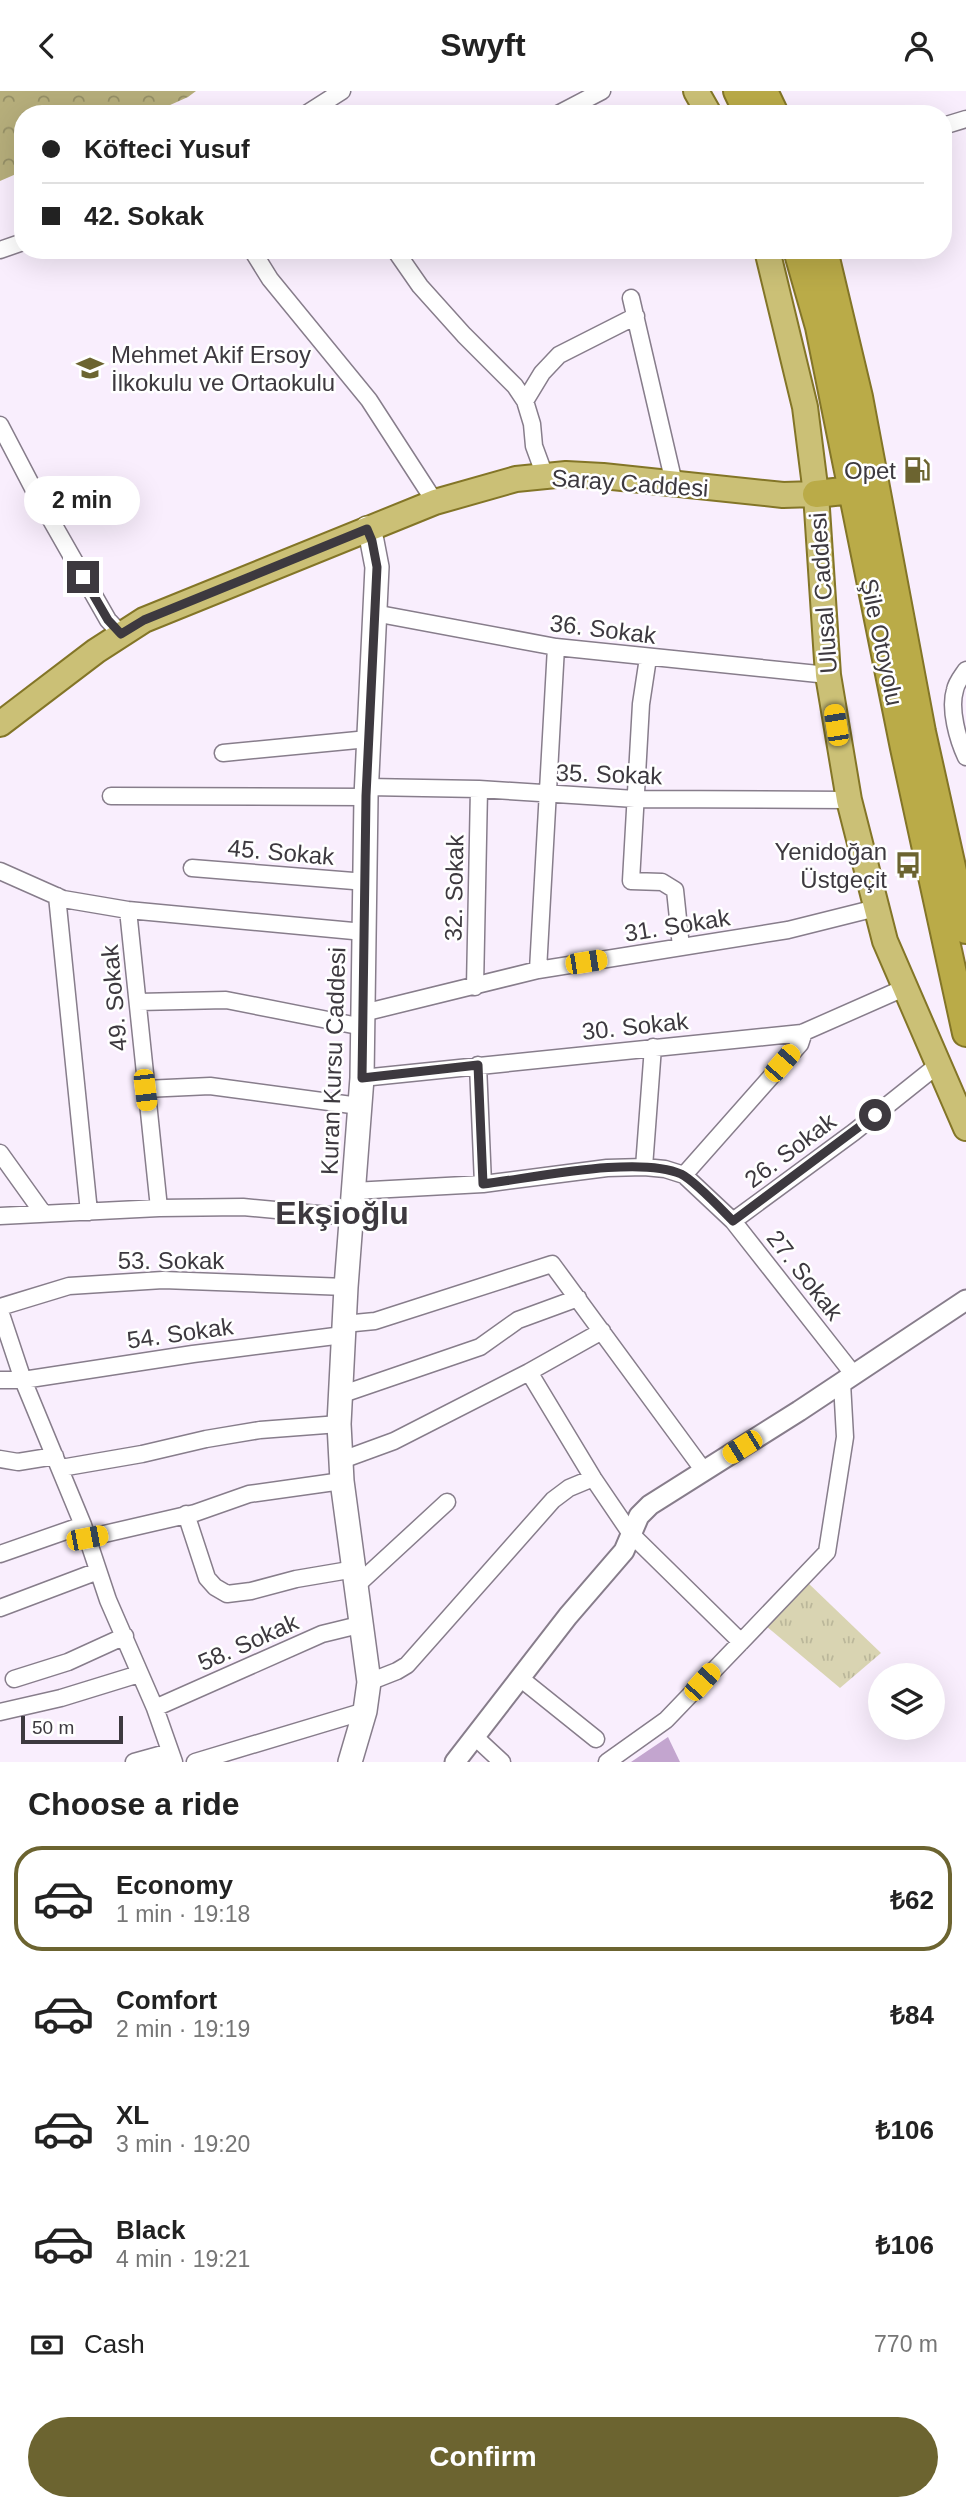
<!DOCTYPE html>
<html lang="en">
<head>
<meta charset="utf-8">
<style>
	:root { --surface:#fff; --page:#f2f2f2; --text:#222; --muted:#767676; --line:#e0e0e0; --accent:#6c6430 }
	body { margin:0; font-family:Helvetica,sans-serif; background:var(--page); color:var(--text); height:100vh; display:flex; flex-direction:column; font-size:26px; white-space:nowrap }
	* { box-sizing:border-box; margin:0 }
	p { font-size:23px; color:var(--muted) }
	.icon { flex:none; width:38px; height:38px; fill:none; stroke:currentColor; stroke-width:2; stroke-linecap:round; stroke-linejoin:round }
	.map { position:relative; height:1671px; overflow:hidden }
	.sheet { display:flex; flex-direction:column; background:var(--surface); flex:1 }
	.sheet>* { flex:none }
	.guide { position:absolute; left:14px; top:14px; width:938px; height:154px; border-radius:28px; box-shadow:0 7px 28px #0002; display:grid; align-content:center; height:154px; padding:0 28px; background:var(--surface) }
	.tools { position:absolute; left:868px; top:1572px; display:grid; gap:14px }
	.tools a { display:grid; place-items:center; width:77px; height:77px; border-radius:50%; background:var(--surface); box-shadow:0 7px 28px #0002; font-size:35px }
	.scale { position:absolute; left:21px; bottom:18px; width:102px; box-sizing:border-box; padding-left:7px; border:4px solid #3d393f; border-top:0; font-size:19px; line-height:24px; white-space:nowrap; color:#3d393f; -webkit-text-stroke:5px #fff; paint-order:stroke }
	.end { position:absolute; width:32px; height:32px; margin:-16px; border:9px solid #3d393f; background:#fff; box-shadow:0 0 0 4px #fff }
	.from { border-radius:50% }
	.bubble { position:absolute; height:49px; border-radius:24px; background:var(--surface); box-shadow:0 7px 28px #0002; font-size:23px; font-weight:700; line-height:49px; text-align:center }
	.car { position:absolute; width:21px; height:42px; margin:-21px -10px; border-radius:9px; box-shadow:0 0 5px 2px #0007; background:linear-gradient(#f5c518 24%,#345 0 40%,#f5c518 0 76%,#345 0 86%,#f5c518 0) }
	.guide b { display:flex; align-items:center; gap:24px; height:66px; font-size:26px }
	.guide b+b { border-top:2px solid var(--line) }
	.guide i { width:18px; height:18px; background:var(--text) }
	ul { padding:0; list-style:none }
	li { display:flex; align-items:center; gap:21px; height:105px; margin:0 14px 10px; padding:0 14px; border:4px solid transparent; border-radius:28px }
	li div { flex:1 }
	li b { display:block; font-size:26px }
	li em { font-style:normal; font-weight:700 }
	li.active { border-color:var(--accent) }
	li>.icon { width:63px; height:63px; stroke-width:1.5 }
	h2 { padding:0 28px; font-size:32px; line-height:84px }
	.pay { display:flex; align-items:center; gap:18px; height:77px; padding:0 28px; font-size:26px }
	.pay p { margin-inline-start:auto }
	.cta { display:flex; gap:14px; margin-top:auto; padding:14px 28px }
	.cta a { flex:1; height:80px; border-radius:42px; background:var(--accent); color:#fff; font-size:28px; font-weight:700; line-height:80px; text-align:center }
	header { display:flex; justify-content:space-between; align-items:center; height:91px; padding:0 28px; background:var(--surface); font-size:32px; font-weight:700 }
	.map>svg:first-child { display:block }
	.grass { fill:url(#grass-tufts) }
	.forest { fill:url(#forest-crowns) }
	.water { fill:#c3a5cf }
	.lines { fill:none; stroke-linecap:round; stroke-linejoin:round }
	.minor-casing { stroke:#877d8b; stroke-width:19 }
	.tertiary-casing { stroke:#877d8b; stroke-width:23 }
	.secondary-casing { stroke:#877d8b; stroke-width:26 }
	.primary-casing { stroke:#837527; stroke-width:28 }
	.trunk-casing { stroke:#837527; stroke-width:30 }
	.minor { stroke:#fff; stroke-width:16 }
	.tertiary { stroke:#fff; stroke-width:19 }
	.secondary { stroke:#fff; stroke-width:23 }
	.primary { stroke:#cbc076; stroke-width:24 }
	.trunk { stroke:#baab48; stroke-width:26 }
	.route { stroke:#3d393f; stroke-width:9 }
	.labels { text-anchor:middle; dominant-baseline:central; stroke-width:5; stroke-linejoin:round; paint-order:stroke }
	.poi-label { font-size:24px; fill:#3d393f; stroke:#fff; text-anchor:end }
	.street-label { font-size:24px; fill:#3d393f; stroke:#fff }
	.district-label { font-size:32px; font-weight:bold; fill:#3d393f; stroke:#fff }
</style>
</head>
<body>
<header><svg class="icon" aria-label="back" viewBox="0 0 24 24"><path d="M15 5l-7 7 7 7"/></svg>Swyft<svg class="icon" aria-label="person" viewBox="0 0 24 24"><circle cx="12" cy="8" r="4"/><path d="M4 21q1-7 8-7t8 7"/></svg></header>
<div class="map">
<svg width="966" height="1671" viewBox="0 0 966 1671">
	<defs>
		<pattern id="grass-tufts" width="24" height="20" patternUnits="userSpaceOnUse" patternTransform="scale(1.75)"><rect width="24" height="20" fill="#d9d4b2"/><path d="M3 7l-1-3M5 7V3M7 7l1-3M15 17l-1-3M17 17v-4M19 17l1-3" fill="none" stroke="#bbb79a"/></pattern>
		<pattern id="forest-crowns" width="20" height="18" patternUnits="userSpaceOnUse" patternTransform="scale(1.75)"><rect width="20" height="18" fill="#b6ae7b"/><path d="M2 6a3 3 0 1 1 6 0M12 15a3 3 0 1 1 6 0" fill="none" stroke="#958f66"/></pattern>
	</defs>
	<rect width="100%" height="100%" fill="#f9eefd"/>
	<path class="grass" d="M806,1490L881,1562L840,1597L766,1535Z"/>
	<path class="forest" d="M0,0H196L188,6L150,23H23V80L0,90Z"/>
	<path class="water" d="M668,1646L680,1671H631Z"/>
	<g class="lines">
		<defs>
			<path id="minor" d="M306,23L342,0
				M558,23L602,0
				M943,35L966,28
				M0,159L23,151
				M252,159L270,188L369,309L435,411
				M395,159L420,195L464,244L515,295L525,310L532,333L534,355L545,385
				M631,207L674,392
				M525,310L542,282L559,264L636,225
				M0,334L35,401L108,529L121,543
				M46,421L103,396
				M374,522L556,556L828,584
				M648,567L641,613L631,790L662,791L675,799L681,856
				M966,579C962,585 956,592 955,599C949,618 958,649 966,666
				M223,662L368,648
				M368,696L479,698L635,708L849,709
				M111,705L366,706
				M192,777L366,791
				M0,780L63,808L128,819L364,841
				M57,805L89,1121
				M128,819L159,1117
				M538,879L556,556
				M475,896L479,698
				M138,911L226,909L363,936
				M363,922L538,879L788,839L876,817
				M478,974L483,1093
				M362,987L802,942L904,897
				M145,998L210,995L359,1015
				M0,1062L43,1122
				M644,1076L653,956
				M684,1084L800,953L804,941
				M353,1100L483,1093L607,1077L644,1076L665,1078L684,1084L733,1130L854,1284
				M0,1125L159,1117L243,1116L351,1126
				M733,1130L854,1041L939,973
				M0,1216L69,1195L163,1189L346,1196
				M0,1220L23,1289L83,1434L108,1509L155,1617L174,1671
				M344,1233L375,1230L552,1173L704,1380
				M529,1281L602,1240
				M0,1289H23L193,1263L343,1244
				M340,1304L480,1256L518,1229L578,1207
				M0,1368L18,1371L55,1365
				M342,1369L394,1350L529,1281L593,1387
				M61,1377L142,1363L206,1348L260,1339L339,1333
				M186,1423L207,1487L215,1496L227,1503L251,1500L296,1488L355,1478
				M87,1447L195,1422L249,1403L342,1390
				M0,1463L83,1434
				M358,1493L447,1411
				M0,1517L98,1480
				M520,1587L596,1648
				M14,1588L68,1571L125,1545
				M369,1591L397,1580L407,1574L553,1409L569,1397L593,1387L631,1443L741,1551L827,1461L845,1346L842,1292
				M155,1617L322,1543L363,1533
				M0,1621L61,1607L139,1583
				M475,1646L502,1671
				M134,1671L170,1661
				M195,1671L365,1620
				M607,1671L666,1629L741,1551"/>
			<path id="tertiary" d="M455,1671L568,1525L624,1460L639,1425L650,1414L799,1320L966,1209"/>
			<path id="secondary" d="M350,1671L365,1620L369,1591L342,1390L339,1333L346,1196L362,987L366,706L377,476L372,450L367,437"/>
			<path id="primary" d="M696,0L709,23
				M767,159L805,316L816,403L828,584L849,709L885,850L966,1037
				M0,633L96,560L144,529L435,411L516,388L566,383L603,385L783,404L816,403"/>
			<path id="trunk" d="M737,0L748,23
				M764,0L775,23
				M797,159L819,236L904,657L966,942
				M824,159L859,306L922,641L966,839
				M816,403L852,399"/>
		</defs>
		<use href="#minor" class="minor-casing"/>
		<use href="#tertiary" class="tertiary-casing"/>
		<use href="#secondary" class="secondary-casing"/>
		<use href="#primary" class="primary-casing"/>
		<use href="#trunk" class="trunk-casing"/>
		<use href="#minor" class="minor"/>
		<use href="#tertiary" class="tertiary"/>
		<use href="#secondary" class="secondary"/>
		<use href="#primary" class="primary"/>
		<use href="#trunk" class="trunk"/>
	</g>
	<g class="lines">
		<path class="route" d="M83,486L108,529L121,543L144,529L367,438L372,450L377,476L366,705L362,987L478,974L483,1093C533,1087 638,1064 681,1083C695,1090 721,1118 733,1130L875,1024"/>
	</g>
	<defs>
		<symbol id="school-bare" viewBox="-9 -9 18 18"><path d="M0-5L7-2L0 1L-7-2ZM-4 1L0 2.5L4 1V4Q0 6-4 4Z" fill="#6c6430" stroke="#fff" stroke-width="2.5" paint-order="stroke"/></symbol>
		<symbol id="fuel-bare" viewBox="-9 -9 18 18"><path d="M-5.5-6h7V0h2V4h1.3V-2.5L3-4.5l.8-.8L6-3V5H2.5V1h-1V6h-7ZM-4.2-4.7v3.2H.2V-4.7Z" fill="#6c6430" stroke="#fff" stroke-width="2.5" paint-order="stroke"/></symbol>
		<symbol id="bus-bare" viewBox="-9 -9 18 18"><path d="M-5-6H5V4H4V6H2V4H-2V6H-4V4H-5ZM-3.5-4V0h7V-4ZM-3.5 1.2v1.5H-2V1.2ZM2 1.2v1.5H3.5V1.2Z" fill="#6c6430" stroke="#fff" stroke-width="2.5" paint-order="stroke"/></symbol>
	</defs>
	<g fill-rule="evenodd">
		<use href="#school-bare" x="71" y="258" width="38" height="38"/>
		<use href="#fuel-bare" x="898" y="360" width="38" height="38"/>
		<use href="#bus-bare" x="889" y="755" width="38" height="38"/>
	</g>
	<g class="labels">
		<g class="poi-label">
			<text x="111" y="263" text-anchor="start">Mehmet Akif Ersoy<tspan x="111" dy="28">İlkokulu ve Ortaokulu</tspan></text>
			<text x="896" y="379">Opet</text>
			<text x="887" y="760">Yenidoğan<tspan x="887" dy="28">Üstgeçit</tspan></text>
		</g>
		<g class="street-label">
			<text transform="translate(630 392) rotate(4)">Saray Caddesi</text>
			<text transform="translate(823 502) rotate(-94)">Ulusal Caddesi</text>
			<text transform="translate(603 538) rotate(7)">36. Sokak</text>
			<text transform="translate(882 551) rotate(78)">Şile Otoyolu</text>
			<text transform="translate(609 683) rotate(2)">35. Sokak</text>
			<text transform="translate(281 761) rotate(5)">45. Sokak</text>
			<text transform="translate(454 797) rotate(-89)">32. Sokak</text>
			<text transform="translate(677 834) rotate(-9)">31. Sokak</text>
			<text transform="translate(114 907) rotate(-95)">49. Sokak</text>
			<text transform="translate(635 935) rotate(-6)">30. Sokak</text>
			<text transform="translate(333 970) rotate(-88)">Kuran Kursu Caddesi</text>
			<text transform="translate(790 1059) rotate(-37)">26. Sokak</text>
			<text x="171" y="1169">53. Sokak</text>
			<text transform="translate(805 1184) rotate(52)">27. Sokak</text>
			<text transform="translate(180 1242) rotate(-8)">54. Sokak</text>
			<text transform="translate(248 1551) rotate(-24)">58. Sokak</text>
		</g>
		<g class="district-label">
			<text x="342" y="1122">Ekşioğlu</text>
		</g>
	</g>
</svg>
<div class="tools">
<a><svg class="icon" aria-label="layers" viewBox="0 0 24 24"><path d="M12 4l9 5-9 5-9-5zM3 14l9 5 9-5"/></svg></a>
</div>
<div class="scale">50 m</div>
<i class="end from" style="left:875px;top:1024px"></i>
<i class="end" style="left:83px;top:486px"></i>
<div class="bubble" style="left:24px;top:385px;width:116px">2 min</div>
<i class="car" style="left:836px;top:634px;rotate:351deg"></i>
<i class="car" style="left:586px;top:871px;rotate:81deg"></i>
<i class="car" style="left:782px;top:972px;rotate:41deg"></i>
<i class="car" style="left:145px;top:999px;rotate:173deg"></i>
<i class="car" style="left:742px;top:1356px;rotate:238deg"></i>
<i class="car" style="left:87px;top:1447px;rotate:79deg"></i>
<i class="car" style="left:702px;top:1591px;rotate:42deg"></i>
<div class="guide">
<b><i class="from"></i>Köfteci Yusuf</b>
<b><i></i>42. Sokak</b>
</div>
</div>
<section class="sheet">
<h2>Choose a ride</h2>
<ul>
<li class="active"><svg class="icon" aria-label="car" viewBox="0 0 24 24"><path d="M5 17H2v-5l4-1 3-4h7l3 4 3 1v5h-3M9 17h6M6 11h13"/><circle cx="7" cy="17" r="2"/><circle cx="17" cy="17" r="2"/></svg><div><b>Economy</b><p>1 min · 19:18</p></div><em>₺62</em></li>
<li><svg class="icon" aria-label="car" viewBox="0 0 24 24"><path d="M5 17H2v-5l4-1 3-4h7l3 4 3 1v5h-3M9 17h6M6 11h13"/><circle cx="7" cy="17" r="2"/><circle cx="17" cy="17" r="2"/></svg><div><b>Comfort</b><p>2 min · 19:19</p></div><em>₺84</em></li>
<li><svg class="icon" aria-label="car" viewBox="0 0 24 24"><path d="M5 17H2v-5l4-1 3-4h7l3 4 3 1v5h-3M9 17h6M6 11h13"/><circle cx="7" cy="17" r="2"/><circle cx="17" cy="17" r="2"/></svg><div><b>XL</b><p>3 min · 19:20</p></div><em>₺106</em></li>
<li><svg class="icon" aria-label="car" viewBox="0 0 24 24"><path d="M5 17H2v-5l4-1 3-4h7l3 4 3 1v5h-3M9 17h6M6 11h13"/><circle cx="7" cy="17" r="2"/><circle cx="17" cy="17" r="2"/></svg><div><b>Black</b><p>4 min · 19:21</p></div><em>₺106</em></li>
</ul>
<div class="pay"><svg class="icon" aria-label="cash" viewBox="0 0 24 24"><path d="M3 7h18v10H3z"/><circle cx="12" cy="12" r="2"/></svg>Cash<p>770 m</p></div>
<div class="cta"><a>Confirm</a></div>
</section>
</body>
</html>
